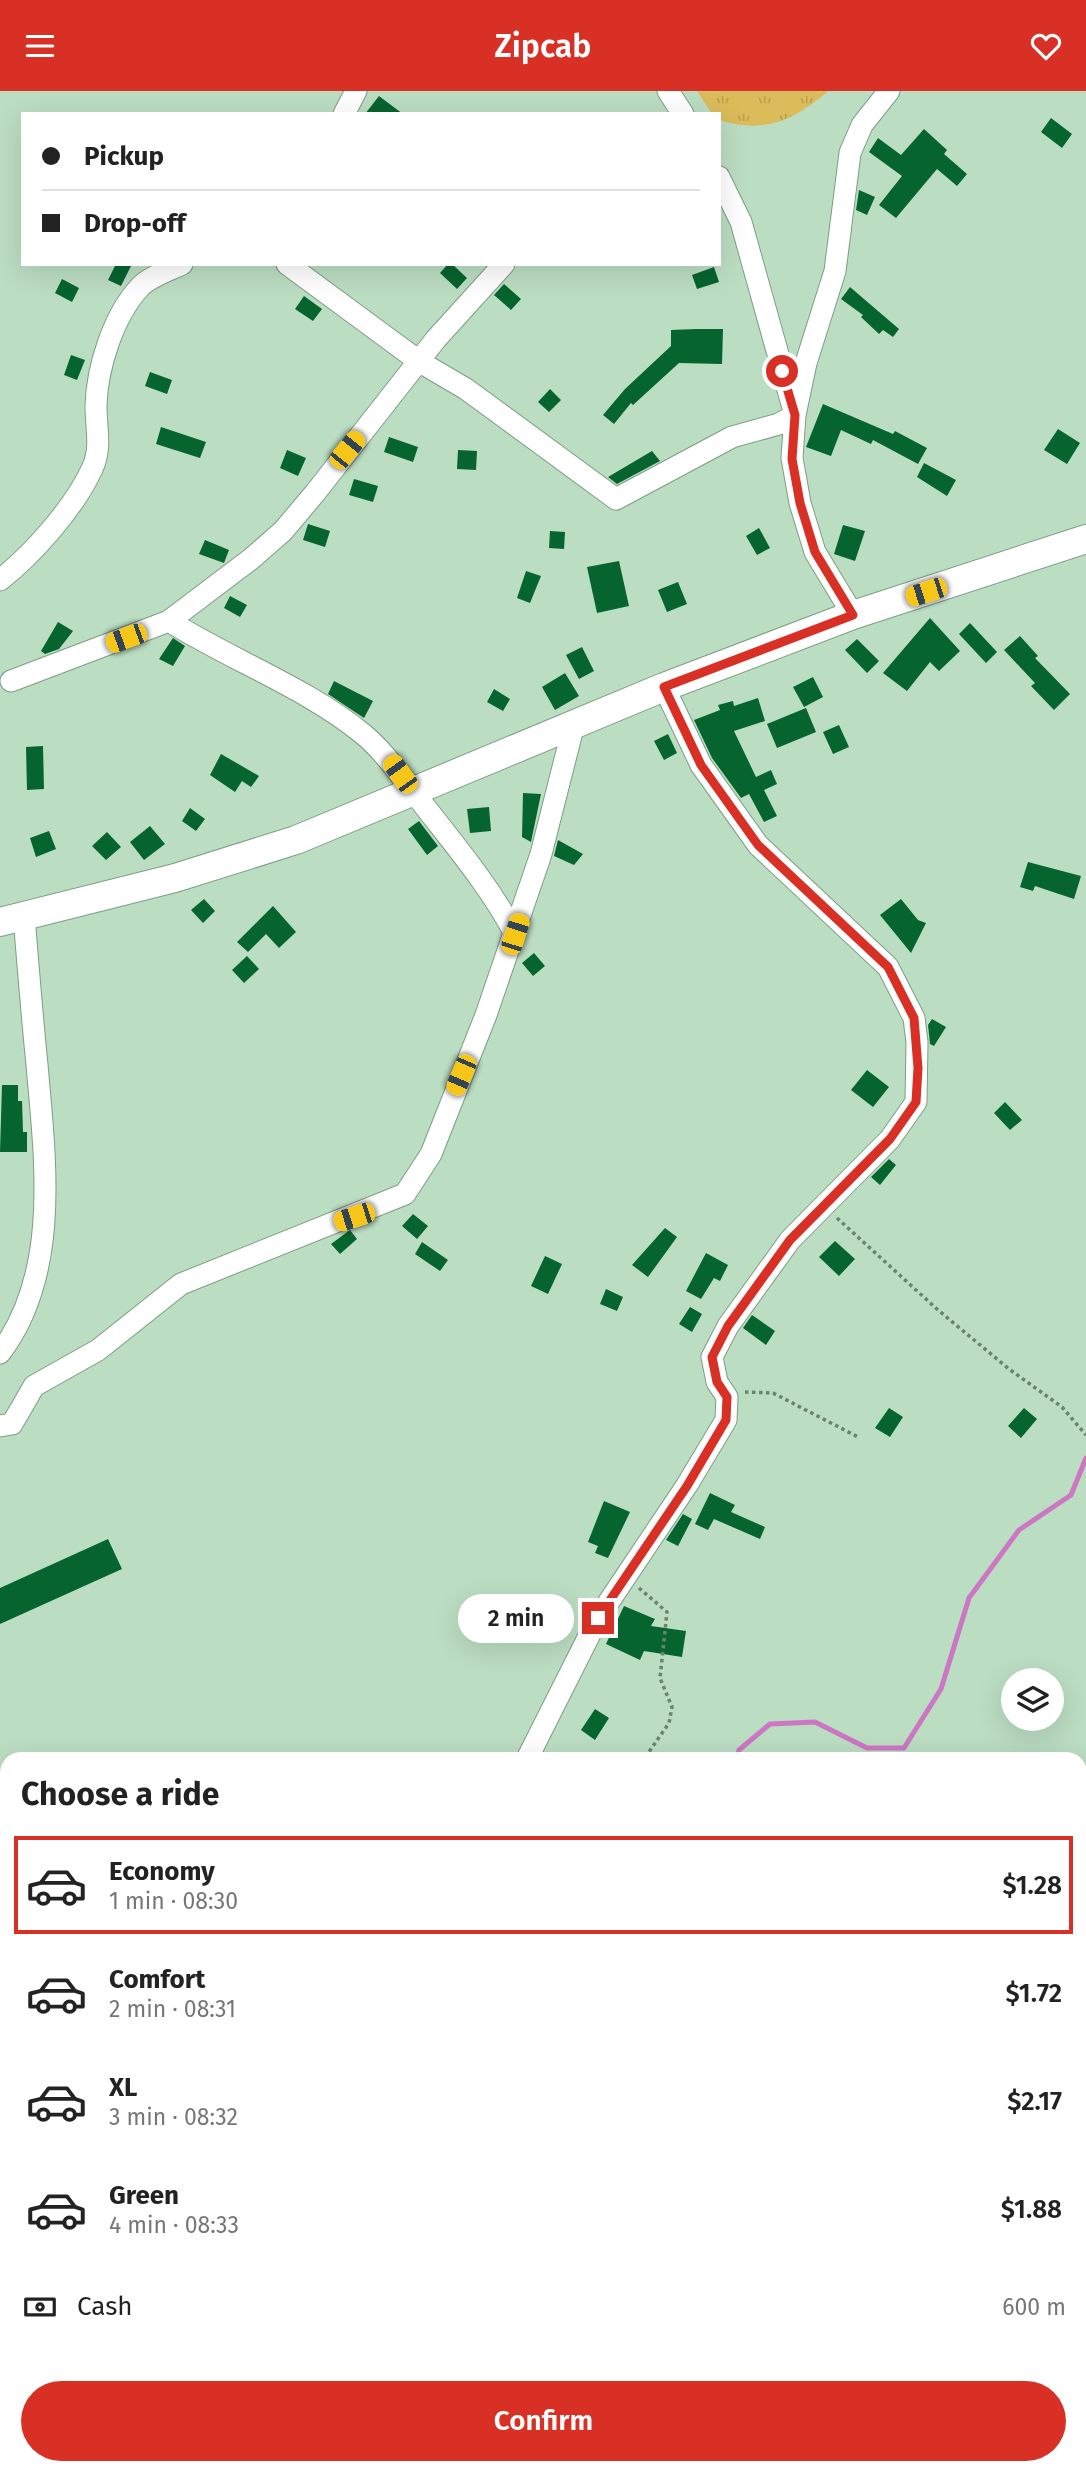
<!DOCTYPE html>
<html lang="en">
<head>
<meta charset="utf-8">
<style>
	:root { --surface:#fff; --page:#f2f2f2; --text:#222; --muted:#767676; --line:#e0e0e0; --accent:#d93025 }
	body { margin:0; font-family:"Fira Sans",sans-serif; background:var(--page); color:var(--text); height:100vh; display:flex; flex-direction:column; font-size:26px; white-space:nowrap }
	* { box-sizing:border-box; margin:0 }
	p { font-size:23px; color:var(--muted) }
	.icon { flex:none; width:38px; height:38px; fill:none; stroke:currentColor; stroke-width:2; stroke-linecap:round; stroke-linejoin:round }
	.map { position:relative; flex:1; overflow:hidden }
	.panel { position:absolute; left:0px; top:1661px; width:1087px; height:723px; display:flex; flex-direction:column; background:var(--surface); border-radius:21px 21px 0 0; box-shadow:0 7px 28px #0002 }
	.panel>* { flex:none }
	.hud { position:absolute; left:21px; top:21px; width:700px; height:154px; border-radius:0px; box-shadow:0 7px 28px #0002; display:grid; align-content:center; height:154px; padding:0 21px; background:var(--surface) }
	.buttons { position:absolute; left:1001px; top:1577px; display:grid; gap:14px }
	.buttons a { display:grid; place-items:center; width:63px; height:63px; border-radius:50%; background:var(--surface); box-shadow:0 7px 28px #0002; font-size:35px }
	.end { position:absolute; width:32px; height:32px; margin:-16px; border:9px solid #d93025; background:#fff; box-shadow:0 0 0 4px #fff }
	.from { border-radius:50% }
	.bubble { position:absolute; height:49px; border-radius:24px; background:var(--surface); box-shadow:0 7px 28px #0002; font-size:23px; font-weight:600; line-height:49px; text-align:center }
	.car { position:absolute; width:21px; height:42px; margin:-21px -10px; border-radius:9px; box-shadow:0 0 5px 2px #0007; background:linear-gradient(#f5c518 24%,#345 0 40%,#f5c518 0 76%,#345 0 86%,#f5c518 0) }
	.hud b { display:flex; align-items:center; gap:24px; height:66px; font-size:26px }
	.hud b+b { border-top:2px solid var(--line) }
	.hud i { width:18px; height:18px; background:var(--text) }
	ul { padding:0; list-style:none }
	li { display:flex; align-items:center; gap:21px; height:98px; margin:0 14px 10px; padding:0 7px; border:4px solid transparent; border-radius:0px }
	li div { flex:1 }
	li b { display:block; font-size:26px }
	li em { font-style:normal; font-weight:600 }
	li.current { border-color:var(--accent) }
	li>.icon { width:63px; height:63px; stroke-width:1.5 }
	h2 { padding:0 21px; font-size:32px; line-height:84px }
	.pay { display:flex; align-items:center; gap:18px; height:77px; padding:0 21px; font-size:26px }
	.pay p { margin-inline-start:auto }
	.cta { display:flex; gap:14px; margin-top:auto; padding:14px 21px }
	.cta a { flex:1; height:80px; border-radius:42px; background:var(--accent); color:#fff; font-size:28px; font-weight:600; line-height:80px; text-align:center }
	header { display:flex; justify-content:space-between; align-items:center; height:91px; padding:0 21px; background:var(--accent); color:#fff; font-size:32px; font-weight:600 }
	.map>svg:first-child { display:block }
	.grass { fill:url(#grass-tufts) }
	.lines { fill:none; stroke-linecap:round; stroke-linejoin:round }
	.stream { stroke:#cc76c4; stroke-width:5 }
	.building { fill:#06642e }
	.minor-casing { stroke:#7e9e84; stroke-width:23 }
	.major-casing { stroke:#7e9e84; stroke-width:30 }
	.path { stroke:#6b8270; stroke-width:3.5; stroke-dasharray:3.5 3.5; stroke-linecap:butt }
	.minor { stroke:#fff; stroke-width:21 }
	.major { stroke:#fff; stroke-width:28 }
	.route { stroke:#d93025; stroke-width:9 }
</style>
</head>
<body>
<header><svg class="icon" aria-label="menu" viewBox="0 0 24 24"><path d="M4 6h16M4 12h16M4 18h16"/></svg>Zipcab<svg class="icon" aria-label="heart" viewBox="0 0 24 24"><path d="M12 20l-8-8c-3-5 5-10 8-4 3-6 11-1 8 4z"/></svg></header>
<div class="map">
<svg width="1086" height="2383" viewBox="0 0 1086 2383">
	<defs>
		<pattern id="grass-tufts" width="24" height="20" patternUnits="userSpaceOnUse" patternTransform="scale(1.75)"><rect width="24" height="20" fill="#dbbb5a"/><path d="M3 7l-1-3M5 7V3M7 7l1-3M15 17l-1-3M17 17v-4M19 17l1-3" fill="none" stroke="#bca14e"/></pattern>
	</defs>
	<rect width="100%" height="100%" fill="#bbddc2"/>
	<path class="grass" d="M697,0H828C794,30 763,43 719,29V23H712Z
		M5,1815L7,1816V2334L0,2324V1825Z
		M37,2377H140L139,2383H41Z"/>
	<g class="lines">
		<path class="stream" d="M737,1668L739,1659L770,1633L815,1631L867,1657H904L941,1598L969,1507L1019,1439L1071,1404L1086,1367
			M926,2376L928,2383"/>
	</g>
	<path class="building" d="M379,5L403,23H365Z
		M1051,27L1072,43L1062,57L1041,41Z
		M924,38L947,59L944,63L967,83L957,95L937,78L896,127L879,114L902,85L869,61L878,47L901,64Z
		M859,99L875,106L867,124L856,119Z
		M116,173H132L121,195L108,189Z
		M448,173H452L467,187L457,198L440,182Z
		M714,176L719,191L697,198L692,184Z
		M62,188L79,197L72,211L55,202Z
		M504,193L521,208L511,219L494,204Z
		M850,196L899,238L893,246L883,239L879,243L861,226L863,224L841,208Z
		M304,205L322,218L313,230L295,218Z
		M696,238H723L722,273L679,272L633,314L631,312L614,333L603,324L625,298L671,255V239Z
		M71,264L85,269L77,289L64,284Z
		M150,281L172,289L167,303L145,295Z
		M550,298L561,309L549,321L538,311Z
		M823,313L893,343L895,340L927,357L918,373L873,349L871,353L841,339L831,365L806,356Z
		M161,336L206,351L200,367L156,353Z
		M1058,338L1080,352L1067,373L1044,359Z
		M389,346L418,356L413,371L384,361Z
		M287,359L306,367L298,385L280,377Z
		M458,359L477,360L476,379L457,378Z
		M652,360L660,370L617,393L608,386Z
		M924,372L956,389L947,405L917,386Z
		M354,388L378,395L373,411L349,404Z
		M308,433L330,440L325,456L303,449Z
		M843,434L865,440L855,470L834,463Z
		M759,437L770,457L757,464L746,445Z
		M550,440L565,441L564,458L549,457Z
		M205,449L229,459L224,472L199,463Z
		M619,470L629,515L597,522L587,476Z
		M526,480L541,485L530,512L517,507Z
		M678,491L687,513L667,521L658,499Z
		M230,505L247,514L240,526L224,517Z
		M930,527L960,560L939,580L930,571L907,600L883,582Z
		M58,531L73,540L59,558L45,563L41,560Z
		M970,532L997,561L986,572L959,543Z
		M1020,545L1038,565L1035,567L1070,603L1054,619L1031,595L1035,592L1004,559Z
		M173,547L185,555L173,575L159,568Z
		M857,548L879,570L867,582L845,559Z
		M582,556L594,580L579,588L566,564Z
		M565,582L579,605L555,619L542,596Z
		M813,586L823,606L804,616L793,596Z
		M334,590L373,610L364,627L328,603Z
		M494,598L510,608L503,620L487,611Z
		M758,607L765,630L734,640L756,686L771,679L777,693L764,699L777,725L764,731L749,703L741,707L712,667L694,629L720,619L718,614L733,610L734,615Z
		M806,617L816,641L777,657L767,633Z
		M839,634L849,656L833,663L823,641Z
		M668,643L677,662L664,669L654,650Z
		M43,655L44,698L27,699L26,656Z
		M221,663L259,685L251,696L242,690L235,701L210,684Z
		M523,702L541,703L531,751L522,746Z
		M489,716L491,740L470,742L467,718Z
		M190,717L205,728L196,740L182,730Z
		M419,730L438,755L427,764L408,738Z
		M150,735L165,753L144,769L130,751Z
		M49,740L56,758L36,766L30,747Z
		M107,741L121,756L106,769L92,755Z
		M558,749L583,763L574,774L554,765Z
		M1028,771L1081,785L1074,808L1035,795L1033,800L1020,796Z
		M204,808L215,820L203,832L191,819Z
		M901,808L918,829L926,832L911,862L880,824Z
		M273,815L296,841L279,857L266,843L248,861L237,851Z
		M534,862L545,875L533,885L522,872Z
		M247,865L259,878L244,892L232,879Z
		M932,928L946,936L934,955L930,953L928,934Z
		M867,979L889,996L873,1016L851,999Z
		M2,994H18V1010H22L23,1041H27V1061H0Z
		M1005,1011L1022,1029L1010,1039L994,1022Z
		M889,1068L896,1074L880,1094L871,1086Z
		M413,1123L428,1135L417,1148L402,1135Z
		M665,1137L677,1146L648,1186L632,1174Z
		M350,1139L357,1148L340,1163L331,1153Z
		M835,1150L855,1168L839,1185L819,1166Z
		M422,1151L448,1169L440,1180L415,1163Z
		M706,1162L728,1174L720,1190L714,1187L701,1208L686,1200Z
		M545,1165L562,1173L548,1203L531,1195Z
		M606,1198L623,1206L617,1220L600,1213Z
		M690,1216L702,1223L692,1241L679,1233Z
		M752,1224L775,1240L766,1254L743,1237Z
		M889,1317L903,1326L890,1346L875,1337Z
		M1024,1317L1037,1328L1021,1347L1008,1335Z
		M710,1402L735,1414L731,1421L765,1436L760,1448L714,1428L708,1439L695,1433Z
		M604,1410L630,1421L608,1467L595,1462L598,1455L588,1451Z
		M683,1423L692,1428L678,1455L666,1449Z
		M108,1448L122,1478L0,1533V1497Z
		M624,1515L655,1528L651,1535L686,1540L682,1566L644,1560L640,1569L606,1553Z
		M595,1618L609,1627L595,1649L581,1639Z"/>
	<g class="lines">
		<defs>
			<path id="minor" d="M668,0L683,23
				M344,23L356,0
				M287,173L420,271L466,298L616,408L732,346L779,333L795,324L741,131L719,86
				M0,489C33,463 74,417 92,378C102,357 96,338 96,315C97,277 113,225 140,196C149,186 170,179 182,173
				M853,524L815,461L800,412L792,367L795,324L806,272L835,180L850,62L862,34L889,0
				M169,530C231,569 307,597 363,643C386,662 401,686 419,708C453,752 489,794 515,843
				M11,590L169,530L251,468L283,440L315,402L436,248L504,173
				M0,1262C61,1182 45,1067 37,974C32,924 28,875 24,825
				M0,1335L12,1333L34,1295L98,1259L181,1193L405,1103L431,1063L486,924L541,763L574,633
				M527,1668L598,1527L687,1394L726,1329L727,1306L717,1291L712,1266L728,1235L790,1149L890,1048L916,1011L917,951L914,927L888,876L758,754L701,674L664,596
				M179,2383L185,2376"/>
			<path id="major" d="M0,831L175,787L296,749L664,596L853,524L1086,448"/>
		</defs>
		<use href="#minor" class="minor-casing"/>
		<use href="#major" class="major-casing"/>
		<path class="path" d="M837,1127L938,1219L1009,1278L1062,1316L1086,1344
			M745,1301L773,1302L860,1347
			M639,1497L667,1521L660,1587L672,1616L669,1632L644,1668
			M0,2337L7,2346
			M26,2376L29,2383
			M628,2376L659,2383
			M270,2383L276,2376"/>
		<use href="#minor" class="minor"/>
		<use href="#major" class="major"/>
	</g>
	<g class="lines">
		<path class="route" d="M598,1527L687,1395L726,1329L727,1306L717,1291L712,1266L728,1235L790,1149L890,1048L916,1011L918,977L914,927L888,876L758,754L701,674L664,596L853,524L815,461L800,412L792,368L795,324L782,280"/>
	</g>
</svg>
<div class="buttons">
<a><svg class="icon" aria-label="layers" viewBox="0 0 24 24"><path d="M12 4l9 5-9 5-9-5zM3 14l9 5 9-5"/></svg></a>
</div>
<i class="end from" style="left:782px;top:280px"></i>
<i class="end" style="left:598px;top:1527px"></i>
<div class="bubble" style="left:458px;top:1503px;width:116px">2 min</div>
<i class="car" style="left:347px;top:359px;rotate:39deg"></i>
<i class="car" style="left:926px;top:501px;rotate:252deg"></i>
<i class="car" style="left:126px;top:547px;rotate:250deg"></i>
<i class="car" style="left:400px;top:683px;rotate:324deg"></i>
<i class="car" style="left:515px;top:843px;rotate:18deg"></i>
<i class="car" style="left:461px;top:984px;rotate:203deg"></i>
<i class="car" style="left:354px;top:1126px;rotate:252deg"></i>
<div class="hud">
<b><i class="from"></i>Pickup</b>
<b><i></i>Drop-off</b>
</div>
<section class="panel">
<h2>Choose a ride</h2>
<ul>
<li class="current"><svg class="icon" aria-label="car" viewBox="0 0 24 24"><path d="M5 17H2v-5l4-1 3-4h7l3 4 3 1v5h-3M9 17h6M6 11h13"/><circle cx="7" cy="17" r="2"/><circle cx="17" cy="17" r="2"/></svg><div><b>Economy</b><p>1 min · 08:30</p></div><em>$1.28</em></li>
<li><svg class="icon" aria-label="car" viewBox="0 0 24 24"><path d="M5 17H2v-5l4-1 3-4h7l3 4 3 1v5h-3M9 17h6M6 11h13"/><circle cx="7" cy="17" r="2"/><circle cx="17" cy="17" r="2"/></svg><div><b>Comfort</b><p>2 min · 08:31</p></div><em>$1.72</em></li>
<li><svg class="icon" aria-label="car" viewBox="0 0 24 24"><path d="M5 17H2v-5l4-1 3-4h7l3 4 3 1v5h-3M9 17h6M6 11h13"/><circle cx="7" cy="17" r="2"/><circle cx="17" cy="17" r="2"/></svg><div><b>XL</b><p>3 min · 08:32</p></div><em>$2.17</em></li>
<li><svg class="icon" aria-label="car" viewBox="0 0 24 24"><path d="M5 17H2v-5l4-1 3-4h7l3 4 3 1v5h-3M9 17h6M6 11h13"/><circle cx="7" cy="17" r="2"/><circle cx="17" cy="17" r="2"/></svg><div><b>Green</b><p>4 min · 08:33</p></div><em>$1.88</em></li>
</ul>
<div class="pay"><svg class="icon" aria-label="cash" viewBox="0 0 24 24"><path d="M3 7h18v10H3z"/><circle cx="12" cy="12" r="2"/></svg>Cash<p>600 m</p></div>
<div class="cta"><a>Confirm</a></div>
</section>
</div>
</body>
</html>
